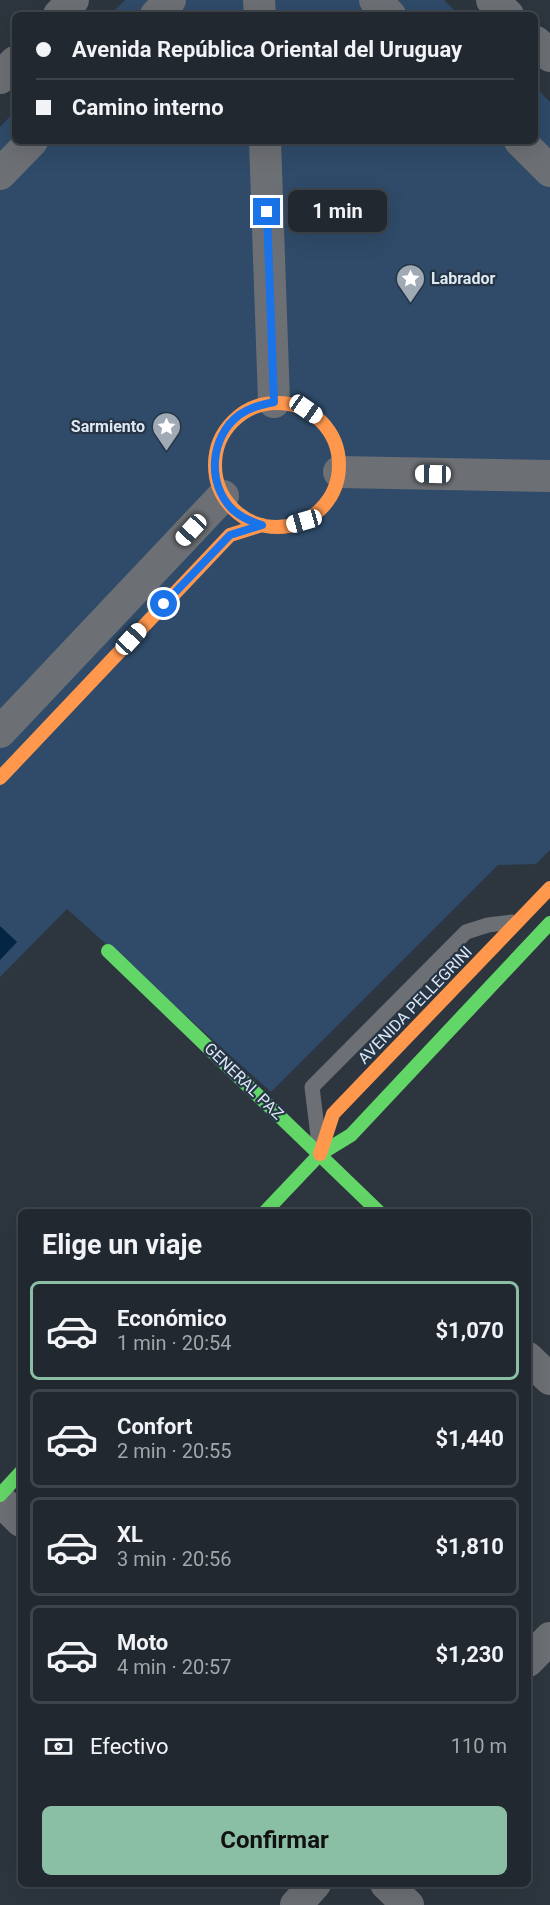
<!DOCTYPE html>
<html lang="es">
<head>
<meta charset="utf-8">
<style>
	:root { --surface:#22282f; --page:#2a3037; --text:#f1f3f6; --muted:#a2a6aa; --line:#3f444b; --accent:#8abfa5 }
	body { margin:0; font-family:Roboto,sans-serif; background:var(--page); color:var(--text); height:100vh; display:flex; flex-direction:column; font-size:22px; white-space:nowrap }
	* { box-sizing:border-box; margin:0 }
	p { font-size:20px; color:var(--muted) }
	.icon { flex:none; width:33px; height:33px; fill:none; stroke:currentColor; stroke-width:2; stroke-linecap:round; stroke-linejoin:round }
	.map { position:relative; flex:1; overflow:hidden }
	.sheet { position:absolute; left:18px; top:1209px; width:513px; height:678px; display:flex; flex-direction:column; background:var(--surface); border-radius:9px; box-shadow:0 6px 24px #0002,0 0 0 2px var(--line) }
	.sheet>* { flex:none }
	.banner { position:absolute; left:12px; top:12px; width:526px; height:132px; border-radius:9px; box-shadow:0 6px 24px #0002,0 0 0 2px var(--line); display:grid; align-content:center; height:132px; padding:0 24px; background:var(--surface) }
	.end { position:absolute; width:27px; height:27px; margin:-14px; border:8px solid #1a73e8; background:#fff; box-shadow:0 0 0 3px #fff }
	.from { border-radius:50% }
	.bubble { position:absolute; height:42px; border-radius:9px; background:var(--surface); box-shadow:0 6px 24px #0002,0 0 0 2px var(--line); font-size:20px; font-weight:700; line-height:42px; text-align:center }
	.car { position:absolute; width:18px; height:36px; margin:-18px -9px; border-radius:8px; box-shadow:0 0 4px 2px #0007; background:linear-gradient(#fff 24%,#345 0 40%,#fff 0 76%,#345 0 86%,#fff 0) }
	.banner b { display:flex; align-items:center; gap:21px; height:57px; font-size:22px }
	.banner b+b { border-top:2px solid var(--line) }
	.banner i { width:15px; height:15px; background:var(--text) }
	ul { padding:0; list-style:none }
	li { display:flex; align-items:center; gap:18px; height:99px; margin:0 12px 9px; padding:0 12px; border:3px solid var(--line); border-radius:9px }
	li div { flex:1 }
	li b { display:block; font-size:22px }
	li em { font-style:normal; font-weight:700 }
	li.active { border-color:var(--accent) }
	li>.icon { width:54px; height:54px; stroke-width:1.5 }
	h2 { padding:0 24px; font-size:27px; line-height:72px }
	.pay { display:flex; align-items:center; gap:15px; height:66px; padding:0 24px; font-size:22px }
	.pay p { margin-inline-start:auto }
	.cta { display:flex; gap:12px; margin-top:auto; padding:12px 24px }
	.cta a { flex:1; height:69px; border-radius:9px; background:var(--accent); color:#111; font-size:24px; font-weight:700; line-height:69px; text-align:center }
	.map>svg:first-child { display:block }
	.green { fill:#2f4b69 }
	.water { fill:#042544 }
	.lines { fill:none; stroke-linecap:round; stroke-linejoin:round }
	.lane { stroke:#6c6f73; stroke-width:15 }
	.street { stroke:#6c6f73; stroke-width:32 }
	.fast { stroke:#63d668; stroke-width:14 }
	.slow { stroke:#ff974d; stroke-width:14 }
	.route { stroke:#1a73e8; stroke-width:8 }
	.labels { text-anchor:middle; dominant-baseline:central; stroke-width:4.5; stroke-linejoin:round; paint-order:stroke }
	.poi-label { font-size:16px; font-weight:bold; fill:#dee8f3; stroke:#263546; text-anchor:start }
	.street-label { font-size:16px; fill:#dee8f3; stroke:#263546 }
</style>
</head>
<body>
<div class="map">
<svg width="550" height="1905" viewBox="0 0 550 1905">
	<rect width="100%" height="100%" fill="#2d363f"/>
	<path class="green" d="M125,0H444L459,15H110Z
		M536,88L550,102V850L536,864L498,865L271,1092L67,909L0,977V127L15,111V141H536Z"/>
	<path class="water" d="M0,926L17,942L0,960Z"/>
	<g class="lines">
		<path class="lane" d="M318,1136L312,1087L466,932L488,925L512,922"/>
		<path class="street" d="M259,0L260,15
			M375,0L390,15
			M492,0L508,15
			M59,15L73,0
			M156,15L170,0
			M536,42L550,56
			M0,78L15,62
			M265,141L274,402
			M520,141L550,171
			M0,174L32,141
			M339,472L550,476
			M0,732L223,496
			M528,1358L550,1379
			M0,1500L21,1521
			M528,1661L550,1638
			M386,1884L408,1905
			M296,1905L315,1884"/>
		<path class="fast" d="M108,951L379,1212
			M265,1212L320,1154L351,1135L550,923
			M0,1495L21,1472"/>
		<path class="slow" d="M215 465a62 62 0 1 1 124 0a62 62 0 1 1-124 0Z
			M0,778L230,535L262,525
			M320,1154L333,1114L550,888"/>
	</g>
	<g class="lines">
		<path class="route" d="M164,604L230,535L262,525C252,522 242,518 233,510C206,484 210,437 239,415C250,407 262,405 274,402L267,212"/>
	</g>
	<defs>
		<symbol id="sight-pin" viewBox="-11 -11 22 30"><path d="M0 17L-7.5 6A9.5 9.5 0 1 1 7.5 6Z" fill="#a0aab4" stroke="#263546"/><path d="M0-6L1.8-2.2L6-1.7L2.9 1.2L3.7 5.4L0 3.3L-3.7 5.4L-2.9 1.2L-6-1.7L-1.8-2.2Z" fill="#fff"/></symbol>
	</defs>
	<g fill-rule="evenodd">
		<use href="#sight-pin" x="394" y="262" width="33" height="45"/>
		<use href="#sight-pin" x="150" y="410" width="33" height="45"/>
	</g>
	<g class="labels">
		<g class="poi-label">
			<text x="431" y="278">Labrador</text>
			<text x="145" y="426" text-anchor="end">Sarmiento</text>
		</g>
		<g class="street-label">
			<text transform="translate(415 1005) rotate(-46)">AVENIDA PELLEGRINI</text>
			<text transform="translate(244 1081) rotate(44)">GENERAL PAZ</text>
		</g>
	</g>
</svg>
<i class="end from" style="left:164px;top:604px"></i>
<i class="end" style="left:267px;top:212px"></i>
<div class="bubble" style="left:288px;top:190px;width:99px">1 min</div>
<i class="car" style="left:306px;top:409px;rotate:125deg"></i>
<i class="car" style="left:433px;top:474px;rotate:271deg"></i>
<i class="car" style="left:304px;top:521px;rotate:254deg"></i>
<i class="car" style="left:191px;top:530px;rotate:223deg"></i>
<i class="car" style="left:131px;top:639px;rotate:43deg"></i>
<div class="banner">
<b><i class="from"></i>Avenida República Oriental del Uruguay</b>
<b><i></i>Camino interno</b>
</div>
<section class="sheet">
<h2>Elige un viaje</h2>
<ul>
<li class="active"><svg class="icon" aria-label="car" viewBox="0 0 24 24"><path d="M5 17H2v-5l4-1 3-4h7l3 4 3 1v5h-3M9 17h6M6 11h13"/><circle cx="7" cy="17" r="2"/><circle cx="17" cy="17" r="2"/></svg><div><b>Económico</b><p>1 min · 20:54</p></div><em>$1,070</em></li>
<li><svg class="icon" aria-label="car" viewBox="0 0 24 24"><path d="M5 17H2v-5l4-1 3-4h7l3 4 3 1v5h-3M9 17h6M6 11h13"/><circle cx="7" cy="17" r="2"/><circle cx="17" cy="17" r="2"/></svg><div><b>Confort</b><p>2 min · 20:55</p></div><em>$1,440</em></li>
<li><svg class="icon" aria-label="car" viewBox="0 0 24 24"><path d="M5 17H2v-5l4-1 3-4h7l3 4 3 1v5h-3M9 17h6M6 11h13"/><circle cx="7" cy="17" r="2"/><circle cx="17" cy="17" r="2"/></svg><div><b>XL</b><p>3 min · 20:56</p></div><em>$1,810</em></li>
<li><svg class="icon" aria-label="car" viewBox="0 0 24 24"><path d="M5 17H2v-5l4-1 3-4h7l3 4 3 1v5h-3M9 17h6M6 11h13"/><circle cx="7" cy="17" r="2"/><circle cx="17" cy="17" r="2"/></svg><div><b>Moto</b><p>4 min · 20:57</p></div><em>$1,230</em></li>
</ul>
<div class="pay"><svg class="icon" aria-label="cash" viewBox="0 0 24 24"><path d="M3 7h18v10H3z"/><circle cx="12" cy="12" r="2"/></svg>Efectivo<p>110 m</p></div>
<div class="cta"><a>Confirmar</a></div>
</section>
</div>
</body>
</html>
